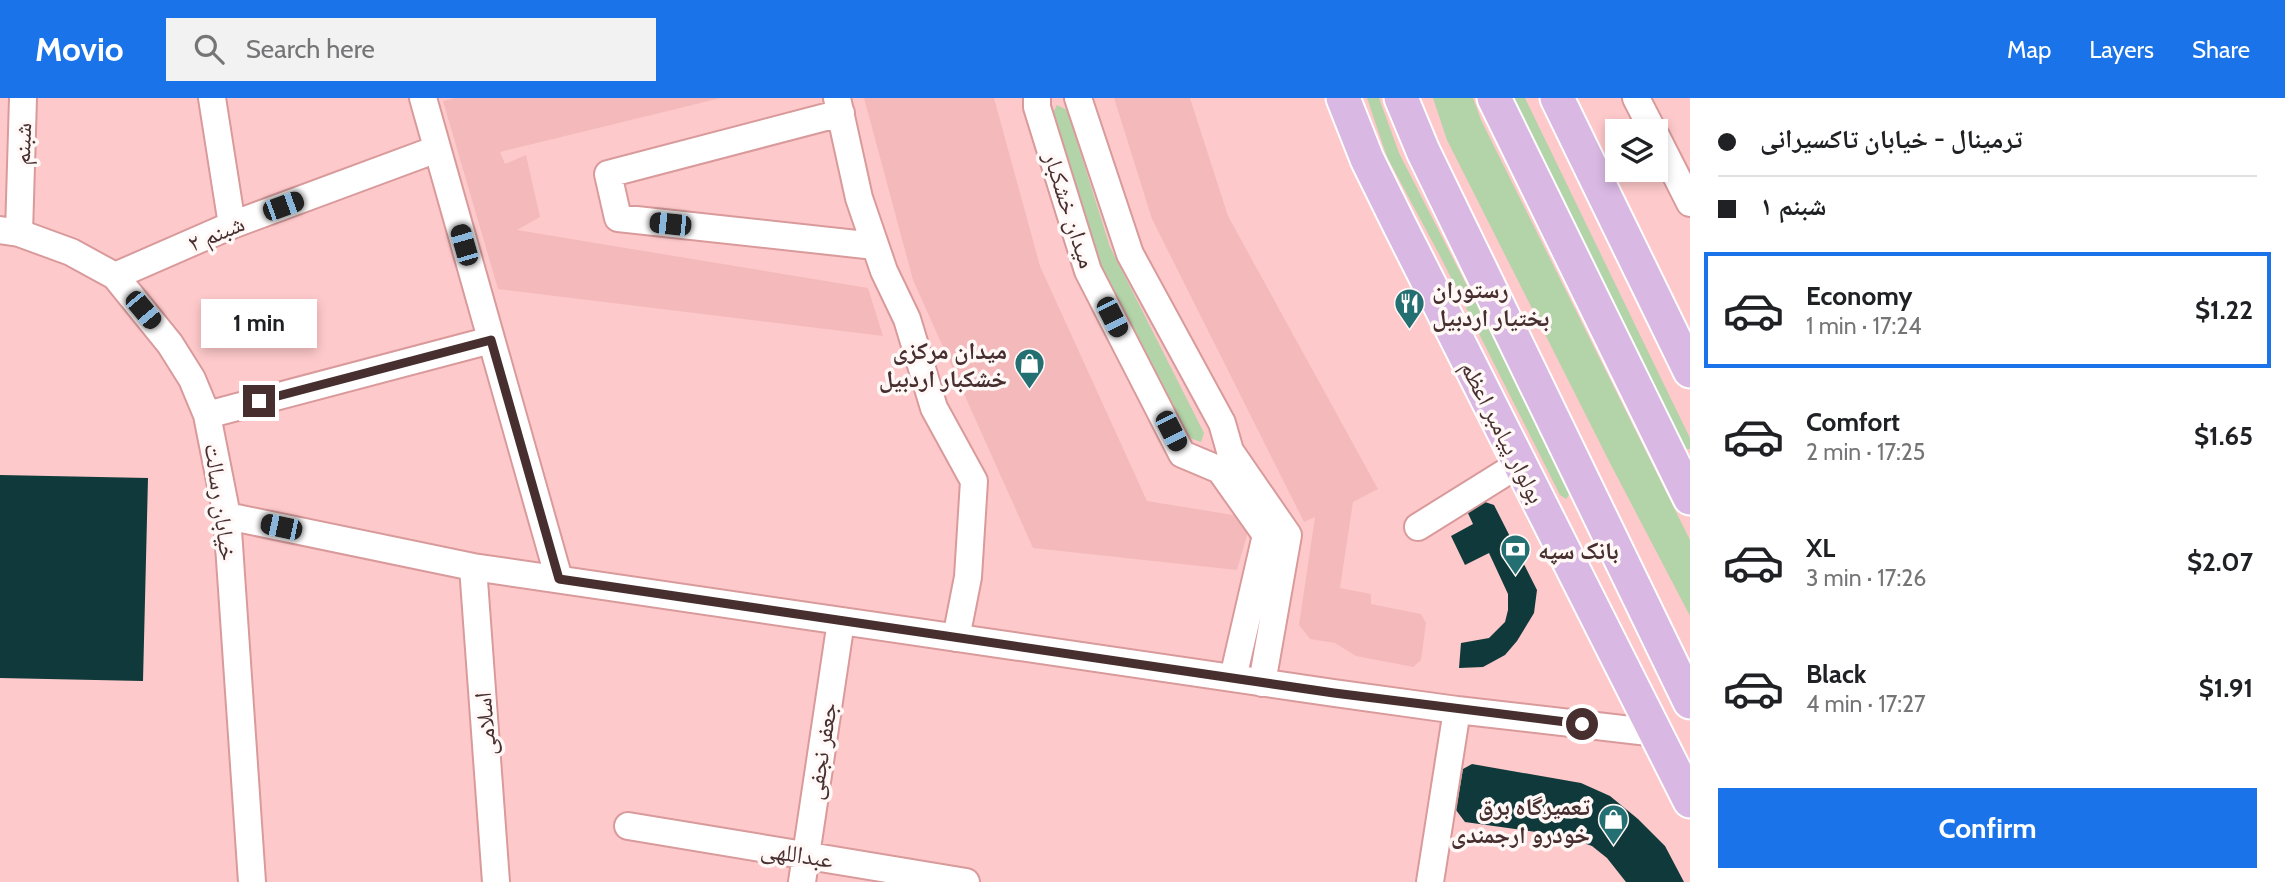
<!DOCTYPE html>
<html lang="en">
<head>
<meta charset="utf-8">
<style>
	:root { --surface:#fff; --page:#f2f2f2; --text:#202124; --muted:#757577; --line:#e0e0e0; --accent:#1a73e8 }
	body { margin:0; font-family:Cabin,"Noto Naskh Arabic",sans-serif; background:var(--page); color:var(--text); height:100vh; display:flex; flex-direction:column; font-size:26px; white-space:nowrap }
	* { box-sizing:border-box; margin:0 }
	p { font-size:23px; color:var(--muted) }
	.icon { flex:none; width:38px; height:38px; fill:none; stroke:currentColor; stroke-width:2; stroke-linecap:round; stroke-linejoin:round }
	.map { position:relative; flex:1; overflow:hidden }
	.panel { display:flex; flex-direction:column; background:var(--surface); width:595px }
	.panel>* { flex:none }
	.top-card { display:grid; align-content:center; height:154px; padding:0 28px; background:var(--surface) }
	.tools { position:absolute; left:1605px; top:21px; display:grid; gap:14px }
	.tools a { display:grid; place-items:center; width:63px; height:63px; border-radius:0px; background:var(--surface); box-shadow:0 4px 10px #0003; font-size:35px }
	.end { position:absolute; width:32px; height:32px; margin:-16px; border:9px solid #482f2f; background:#fff; box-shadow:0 0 0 4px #fff }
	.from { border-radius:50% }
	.bubble { position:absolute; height:49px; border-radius:0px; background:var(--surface); box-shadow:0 4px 10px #0003; font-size:23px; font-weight:700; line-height:49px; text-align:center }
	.car { position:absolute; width:21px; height:42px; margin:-21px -10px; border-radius:9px; box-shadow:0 0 5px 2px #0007; background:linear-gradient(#222 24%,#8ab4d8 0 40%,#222 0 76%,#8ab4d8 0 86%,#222 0) }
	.top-card b { display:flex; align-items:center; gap:24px; height:66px; font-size:26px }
	.top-card b+b { border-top:2px solid var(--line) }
	.top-card i { width:18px; height:18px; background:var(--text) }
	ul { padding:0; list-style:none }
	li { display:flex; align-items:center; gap:21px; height:116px; margin:0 14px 10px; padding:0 14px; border:4px solid transparent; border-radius:0px }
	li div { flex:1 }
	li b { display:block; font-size:26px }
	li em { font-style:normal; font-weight:700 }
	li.current { border-color:var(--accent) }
	li>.icon { width:63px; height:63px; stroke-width:1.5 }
	.cta { display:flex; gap:14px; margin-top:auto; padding:14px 28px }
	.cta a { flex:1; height:80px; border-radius:0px; background:var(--accent); color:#fff; font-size:28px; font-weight:700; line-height:80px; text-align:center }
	header { display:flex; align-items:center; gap:42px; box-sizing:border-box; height:98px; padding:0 35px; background:var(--accent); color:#fff }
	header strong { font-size:33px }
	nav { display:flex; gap:38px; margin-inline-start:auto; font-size:24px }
	.search { width:490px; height:63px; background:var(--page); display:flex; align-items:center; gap:18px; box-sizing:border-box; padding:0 24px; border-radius:0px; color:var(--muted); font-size:26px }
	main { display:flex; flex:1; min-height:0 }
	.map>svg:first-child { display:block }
	.built { fill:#f4babb }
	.green { fill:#b3d3a8 }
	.building { fill:#0f393a }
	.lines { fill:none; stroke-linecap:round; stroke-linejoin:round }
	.minor-casing { stroke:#d99a9b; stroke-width:30 }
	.major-casing { stroke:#fff; stroke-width:37 }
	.minor { stroke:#fff; stroke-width:26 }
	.major { stroke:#d9b9e3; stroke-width:33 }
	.route { stroke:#482f2f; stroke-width:9 }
	.labels { text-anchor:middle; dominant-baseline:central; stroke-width:7; stroke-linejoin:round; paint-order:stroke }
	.street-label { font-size:24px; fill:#482f2f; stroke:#fff8f7 }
	.poi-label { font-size:24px; font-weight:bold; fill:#482f2f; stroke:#fff8f7; text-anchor:start }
</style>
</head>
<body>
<header>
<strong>Movio</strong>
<div class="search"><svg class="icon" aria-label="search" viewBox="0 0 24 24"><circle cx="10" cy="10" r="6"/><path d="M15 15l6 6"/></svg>Search here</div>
<nav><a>Map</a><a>Layers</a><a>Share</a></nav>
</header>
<main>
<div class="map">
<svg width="1690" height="784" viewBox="0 0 1690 784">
	<rect width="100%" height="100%" fill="#fec9ca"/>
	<path class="built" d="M455,0H721L500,54L505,66L526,57L540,119L517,132L868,190L883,238L498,191L443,3Z
		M864,0H994L1040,168L1147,403L1252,420L1237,472L1033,450L913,182Z
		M1114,0H1190L1228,118L1378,391L1353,404L1340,490L1371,496V506L1421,516L1426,525L1421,562L1413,569L1356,558L1335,545L1310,541L1299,527L1315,419L1304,424L1152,121Z"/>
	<path class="green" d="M1367,0H1379L1399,55L1572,393L1566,401L1560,397L1439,156L1387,59Z
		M1433,0H1473L1481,22L1690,442V518L1610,365L1447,42Z
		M1514,0H1525L1690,340V351H1685Z
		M1057,7L1067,12L1110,149L1204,335L1201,344L1190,340L1099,163L1053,15Z"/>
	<path class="building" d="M0,377L148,380L143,583L0,580Z
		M1482,403L1494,407L1537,492L1534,515L1517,543L1505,557L1483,569L1459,570L1461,545L1489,540L1505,524L1508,512V496L1489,455L1465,467L1451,438L1473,426L1466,411Z
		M1472,666L1581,685L1610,698L1638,721L1665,748L1684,784H1626L1607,760L1592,748L1572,741L1543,735L1465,724L1456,712L1463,671Z"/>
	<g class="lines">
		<defs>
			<path id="minor" d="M212,0L232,127
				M423,0L559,481
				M837,0L859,100L884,173L907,221L934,310L974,383L968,479L956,540
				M1037,0V9L1088,173L1182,356L1220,372L1266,437L1233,580
				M1078,0L1130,156L1222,325L1230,353L1288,437L1262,585
				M1636,0L1653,33
				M841,15L608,76L618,120L875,148
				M1656,38L1690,105
				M0,132L19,135L71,154L115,178L170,246L192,281L207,317L227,418L252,784
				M19,135L23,0
				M115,178L232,127L437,51
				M207,317L491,242
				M227,418L473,469L1334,595L1457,612L1657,635
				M1418,429L1519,366
				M473,469L496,784
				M628,728L966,784
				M802,784L841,523
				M1430,784L1457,612"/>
			<path id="major" d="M1343,0L1367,61L1399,126L1690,703
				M1401,0L1423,53L1690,604
				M1494,0L1690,400
				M1557,0L1690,273"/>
		</defs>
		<use href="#minor" class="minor-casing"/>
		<use href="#major" class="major-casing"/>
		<use href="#minor" class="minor"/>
		<use href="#major" class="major"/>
	</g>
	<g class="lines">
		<path class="route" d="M259,303L491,242L559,481L1334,595L1582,626"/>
	</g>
	<defs>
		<symbol id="restaurant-pin" viewBox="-11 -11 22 30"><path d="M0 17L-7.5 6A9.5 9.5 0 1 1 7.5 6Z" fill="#246f71" stroke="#fff8f7"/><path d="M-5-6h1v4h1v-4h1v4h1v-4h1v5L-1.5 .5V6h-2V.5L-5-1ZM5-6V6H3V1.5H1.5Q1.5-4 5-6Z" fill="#fff"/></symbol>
		<symbol id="shop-pin" viewBox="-11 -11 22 30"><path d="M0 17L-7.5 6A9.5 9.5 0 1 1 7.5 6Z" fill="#246f71" stroke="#fff8f7"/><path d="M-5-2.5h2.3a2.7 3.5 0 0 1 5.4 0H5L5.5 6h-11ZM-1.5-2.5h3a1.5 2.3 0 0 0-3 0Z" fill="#fff"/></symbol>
		<symbol id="bank-pin" viewBox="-11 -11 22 30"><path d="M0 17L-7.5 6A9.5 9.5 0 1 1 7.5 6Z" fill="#246f71" stroke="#fff8f7"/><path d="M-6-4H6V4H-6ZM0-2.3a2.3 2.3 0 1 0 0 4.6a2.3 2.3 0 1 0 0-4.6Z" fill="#fff"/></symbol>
	</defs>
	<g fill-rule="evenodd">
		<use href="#restaurant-pin" x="1392" y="188" width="35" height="47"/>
		<use href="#shop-pin" x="1012" y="248" width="35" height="47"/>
		<use href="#bank-pin" x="1498" y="434" width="35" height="47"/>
		<use href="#shop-pin" x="1596" y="704" width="35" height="47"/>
	</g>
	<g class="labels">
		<g class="street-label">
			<text transform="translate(22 46) rotate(-88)">شبنم</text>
			<text transform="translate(1070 112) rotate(72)">میدان خشکبار</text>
			<text transform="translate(216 135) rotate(-23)">شبنم ۲</text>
			<text transform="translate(1503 334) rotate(63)">بولوار پیامبر اعظم</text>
			<text transform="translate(221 404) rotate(82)">خیابان رسالت</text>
			<text transform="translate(485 626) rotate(-95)">اسلامی</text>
			<text transform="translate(821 653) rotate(-81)">جعفر نجفی</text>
			<text transform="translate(797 756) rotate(9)">عبداللهی</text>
		</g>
		<g class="poi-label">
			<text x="1432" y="191">رستوران<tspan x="1432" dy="28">بختیار اردبیل</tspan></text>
			<text x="1007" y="252" text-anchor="end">میدان مرکزی<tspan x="1007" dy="28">خشکبار اردبیل</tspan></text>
			<text x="1538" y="452">بانک سپه</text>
			<text x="1590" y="708" text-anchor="end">تعمیرگاه برق<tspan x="1590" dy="28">خودرو ارجمندی</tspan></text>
		</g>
	</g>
</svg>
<div class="tools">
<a><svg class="icon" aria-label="layers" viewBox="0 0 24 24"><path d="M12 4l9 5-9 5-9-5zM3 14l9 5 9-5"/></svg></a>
</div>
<i class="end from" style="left:1582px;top:626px"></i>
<i class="end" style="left:259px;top:303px"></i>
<div class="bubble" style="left:201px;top:201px;width:116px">1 min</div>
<i class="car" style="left:283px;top:108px;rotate:70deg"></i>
<i class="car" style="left:670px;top:126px;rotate:276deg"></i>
<i class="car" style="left:464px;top:147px;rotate:344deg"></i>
<i class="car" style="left:143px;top:212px;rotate:140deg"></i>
<i class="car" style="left:1112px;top:219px;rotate:153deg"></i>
<i class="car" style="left:1171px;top:333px;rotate:153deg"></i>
<i class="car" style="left:281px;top:429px;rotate:282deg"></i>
</div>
<section class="panel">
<div class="top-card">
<b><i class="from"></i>ترمینال - خیابان تاکسیرانی</b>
<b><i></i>شبنم ۱</b>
</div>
<ul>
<li class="current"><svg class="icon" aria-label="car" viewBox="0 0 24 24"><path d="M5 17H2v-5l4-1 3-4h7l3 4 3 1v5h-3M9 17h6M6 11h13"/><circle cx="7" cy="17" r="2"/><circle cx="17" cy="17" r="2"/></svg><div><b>Economy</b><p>1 min · 17:24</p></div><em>$1.22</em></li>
<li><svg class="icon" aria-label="car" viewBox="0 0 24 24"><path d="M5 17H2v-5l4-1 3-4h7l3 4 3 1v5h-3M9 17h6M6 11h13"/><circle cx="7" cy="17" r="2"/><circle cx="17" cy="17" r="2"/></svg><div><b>Comfort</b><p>2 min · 17:25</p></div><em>$1.65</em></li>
<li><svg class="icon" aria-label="car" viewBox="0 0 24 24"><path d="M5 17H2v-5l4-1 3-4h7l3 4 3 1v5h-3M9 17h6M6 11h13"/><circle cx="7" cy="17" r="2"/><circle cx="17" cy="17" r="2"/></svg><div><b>XL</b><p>3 min · 17:26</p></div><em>$2.07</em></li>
<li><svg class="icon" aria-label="car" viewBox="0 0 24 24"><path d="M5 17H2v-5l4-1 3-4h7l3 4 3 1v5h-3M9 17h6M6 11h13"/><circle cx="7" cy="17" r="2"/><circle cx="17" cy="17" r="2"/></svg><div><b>Black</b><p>4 min · 17:27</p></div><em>$1.91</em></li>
</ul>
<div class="cta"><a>Confirm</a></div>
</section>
</main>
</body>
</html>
